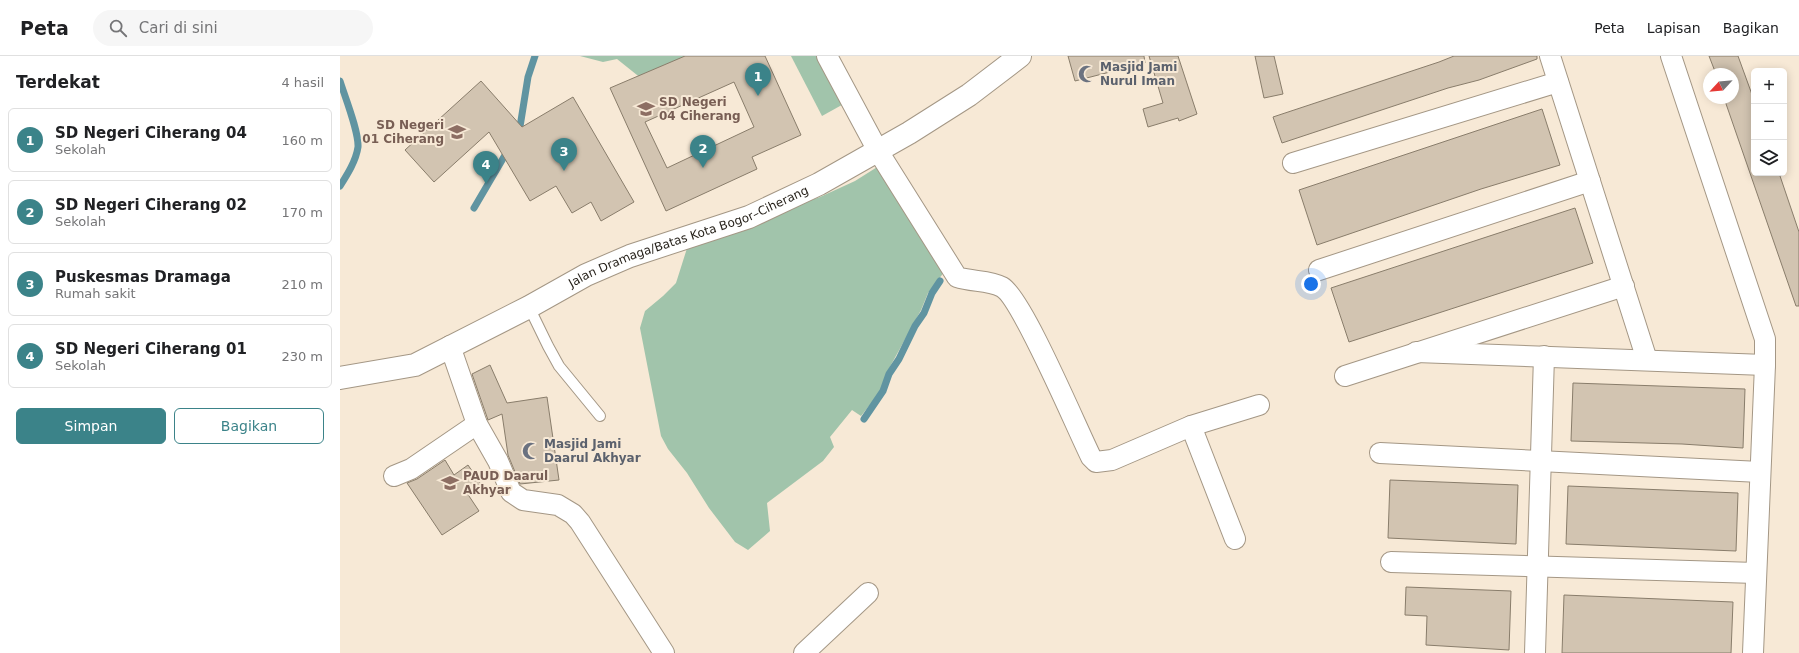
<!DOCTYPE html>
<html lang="id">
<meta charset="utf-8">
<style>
:root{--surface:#fff;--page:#f6f6f6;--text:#202124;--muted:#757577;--line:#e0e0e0;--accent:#3b8389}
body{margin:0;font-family:"DejaVu Sans",sans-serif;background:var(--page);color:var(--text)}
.controls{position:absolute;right:12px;top:12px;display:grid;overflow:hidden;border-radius:6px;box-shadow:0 2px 10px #0003}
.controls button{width:36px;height:36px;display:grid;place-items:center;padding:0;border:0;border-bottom:1px solid var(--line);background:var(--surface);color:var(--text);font:20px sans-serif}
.compass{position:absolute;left:1363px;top:12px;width:36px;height:36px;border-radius:50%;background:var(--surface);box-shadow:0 2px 10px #0003;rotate:244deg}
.you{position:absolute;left:971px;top:228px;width:14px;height:14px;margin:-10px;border:3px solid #fff;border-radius:50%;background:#1a73e8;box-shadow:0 0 0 6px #1a73e833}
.badge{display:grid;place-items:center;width:26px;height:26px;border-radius:50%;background:var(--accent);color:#fff;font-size:13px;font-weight:700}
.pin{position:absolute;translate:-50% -33px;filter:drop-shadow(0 1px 2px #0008)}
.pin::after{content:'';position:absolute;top:21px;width:14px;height:12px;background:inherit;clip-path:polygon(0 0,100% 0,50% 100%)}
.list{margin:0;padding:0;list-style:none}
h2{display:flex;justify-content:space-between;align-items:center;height:52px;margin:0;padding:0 16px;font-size:17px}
h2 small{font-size:13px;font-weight:400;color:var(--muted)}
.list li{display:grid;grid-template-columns:26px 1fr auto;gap:12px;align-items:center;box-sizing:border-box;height:64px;margin:0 8px 8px;padding:0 8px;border:1px solid var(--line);border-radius:6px}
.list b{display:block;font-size:15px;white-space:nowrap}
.list p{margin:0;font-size:13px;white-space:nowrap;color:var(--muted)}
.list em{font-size:13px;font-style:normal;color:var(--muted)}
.actions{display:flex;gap:8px;padding:12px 16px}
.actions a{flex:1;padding:9px 0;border:1px solid var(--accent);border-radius:6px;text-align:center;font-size:14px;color:var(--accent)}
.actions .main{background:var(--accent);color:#fff}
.icon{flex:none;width:22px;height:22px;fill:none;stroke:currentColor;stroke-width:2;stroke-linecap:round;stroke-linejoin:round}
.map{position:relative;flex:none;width:1459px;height:597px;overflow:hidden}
header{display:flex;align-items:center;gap:24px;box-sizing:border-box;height:56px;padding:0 20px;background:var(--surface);border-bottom:1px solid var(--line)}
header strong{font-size:19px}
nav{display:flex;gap:22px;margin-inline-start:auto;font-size:14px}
.search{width:280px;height:36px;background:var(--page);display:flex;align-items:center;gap:10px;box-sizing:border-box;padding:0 14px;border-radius:22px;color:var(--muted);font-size:15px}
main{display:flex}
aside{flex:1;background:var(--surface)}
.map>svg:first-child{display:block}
.green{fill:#a1c4ab}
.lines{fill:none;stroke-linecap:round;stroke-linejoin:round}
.stream{stroke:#6094a1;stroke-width:7}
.building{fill:#d2c4b1;stroke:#897d6b;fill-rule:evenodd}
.service-casing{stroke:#a49785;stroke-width:12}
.minor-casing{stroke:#a49785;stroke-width:22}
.tertiary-casing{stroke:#a49785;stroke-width:24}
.service{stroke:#fff;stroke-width:10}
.minor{stroke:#fff;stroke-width:20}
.tertiary{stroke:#fff;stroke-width:22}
.labels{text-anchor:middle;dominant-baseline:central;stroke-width:4;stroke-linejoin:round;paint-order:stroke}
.worship-label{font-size:12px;font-weight:bold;fill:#5b616d;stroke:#f7e9d6;text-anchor:start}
.education-label{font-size:12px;font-weight:bold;fill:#785e54;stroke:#f7e9d6;text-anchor:start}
.street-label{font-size:12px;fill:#221d16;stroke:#f7e9d6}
</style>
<header>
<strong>Peta</strong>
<div class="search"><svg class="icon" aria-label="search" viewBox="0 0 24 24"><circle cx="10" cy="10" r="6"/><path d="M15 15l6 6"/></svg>Cari di sini</div>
<nav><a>Peta</a><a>Lapisan</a><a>Bagikan</a></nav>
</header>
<main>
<aside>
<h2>Terdekat<small>4 hasil</small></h2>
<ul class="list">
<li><span class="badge">1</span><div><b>SD Negeri Ciherang 04</b><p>Sekolah</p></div><em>160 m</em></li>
<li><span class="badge">2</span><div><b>SD Negeri Ciherang 02</b><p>Sekolah</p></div><em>170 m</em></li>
<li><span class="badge">3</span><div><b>Puskesmas Dramaga</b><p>Rumah sakit</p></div><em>210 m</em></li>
<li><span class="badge">4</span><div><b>SD Negeri Ciherang 01</b><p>Sekolah</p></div><em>230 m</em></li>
</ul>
<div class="actions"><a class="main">Simpan</a><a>Bagikan</a></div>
</aside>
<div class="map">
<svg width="1459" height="597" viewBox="0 0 1459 597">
<rect width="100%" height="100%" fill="#f7e9d6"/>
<g class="green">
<path d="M 240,0 L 360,0 L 307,27 L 277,3 L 263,6 Z"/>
<path d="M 451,0 L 497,0 L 518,40 L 482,60 Z"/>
<path d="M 542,108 L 605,215 L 588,237 L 581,254 L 546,318 L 540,336 L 521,360 L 512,354 L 490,381 L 494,391 L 483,405 L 427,447 L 430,475 L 408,494 L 395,486 L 369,452 L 347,417 L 328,393 L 321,380 L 300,272 L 305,255 L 323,240 L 336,227 L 349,186 L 480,141 L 515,125 Z"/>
</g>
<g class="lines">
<g class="stream">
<path d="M 0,25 C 5,41 19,76 18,91 C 16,105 7,119 0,130"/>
<path d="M 179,77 L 188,21 L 195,0"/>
<path d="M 134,152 L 168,94"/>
<path d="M 524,363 L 543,335 L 549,318 L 559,303 L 575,270 L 584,257 L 592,237 L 600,225"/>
</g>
</g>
<g class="building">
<path d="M 345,0 L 425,0 L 461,79 L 412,101 L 417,113 L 326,155 L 270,32 ZM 394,26 L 414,71 L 327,112 L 305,66 Z"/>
<path d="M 728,0 L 804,0 L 805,7 L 735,25 Z"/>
<path d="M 809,0 L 838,0 L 857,58 L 839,65 L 838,62 L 808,71 L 803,53 L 823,47 Z"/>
<path d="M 915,0 L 934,0 L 943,38 L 924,42 Z"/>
<path d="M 1114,0 L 1197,0 L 1197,3 L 1139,24 L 1108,32 L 942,87 L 933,61 L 1099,6 Z"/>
<path d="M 1369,0 L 1398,0 L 1414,44 L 1414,117 L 1439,117 L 1459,176 L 1459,250 L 1456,250 L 1384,42 L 1393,42 L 1393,18 L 1376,18 Z"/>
<path d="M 141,25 L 182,71 L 233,41 L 294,146 L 261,165 L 251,146 L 232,157 L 216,130 L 190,145 L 149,76 L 94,126 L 65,94 Z"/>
<path d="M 1202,53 L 1220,109 L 1141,133 L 977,189 L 959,134 Z"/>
<path d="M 1235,152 L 1253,207 L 1009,286 L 991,232 Z"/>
<path d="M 150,309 L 167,347 L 207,341 L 219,424 L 180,428 L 168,399 L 162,358 L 148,364 L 132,318 Z"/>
<path d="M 1233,327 L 1405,333 L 1403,392 L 1342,388 L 1231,385 Z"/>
<path d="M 105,404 L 114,419 L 128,409 L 145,434 L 127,437 L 139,455 L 102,479 L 67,427 L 77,423 Z"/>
<path d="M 1050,424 L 1178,429 L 1176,488 L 1048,482 Z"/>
<path d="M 1228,430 L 1398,437 L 1396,495 L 1226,488 Z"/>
<path d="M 1066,531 L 1171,535 L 1169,594 L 1086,589 L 1087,560 L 1065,559 Z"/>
<path d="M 1224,539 L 1393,546 L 1391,597 L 1222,597 Z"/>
</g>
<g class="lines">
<g class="service-casing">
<path id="service" d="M 189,251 L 208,290 L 219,310 L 260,360"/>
</g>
<g class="minor-casing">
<g id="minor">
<path d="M 487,0 L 538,95 L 617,221 C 632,226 649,224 662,231 C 682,242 737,373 751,401 L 756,406 L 772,404 L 851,370 L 919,349"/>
<path d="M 1210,0 L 1307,304"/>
<path d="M 1331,0 L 1425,283 L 1425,309 L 1413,597"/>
<path d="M 953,107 L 1218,26"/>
<path d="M 979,214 L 1250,125"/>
<path d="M 110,290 L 137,368 L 158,405 L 171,436 L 183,444 L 218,449 L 233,458 L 240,466 L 324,597"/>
<path d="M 1076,296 L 1425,309"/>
<path d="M 1005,320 L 1284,230"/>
<path d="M 851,370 L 895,483"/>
<path d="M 1040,397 L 1420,416"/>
<path d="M 54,420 L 71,413 L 137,368"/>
<path d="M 1051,506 L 1416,517"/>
<path d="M 464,597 L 528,537"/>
<path d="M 1195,597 L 1204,300"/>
</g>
</g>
<g class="tertiary-casing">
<g id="tertiary">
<path id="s1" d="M 0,322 L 75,309 L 189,251 L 246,219 L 290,200 L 409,161 L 479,128 L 569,77 L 629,39 L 680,0"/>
</g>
</g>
<use href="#service" class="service"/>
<use href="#minor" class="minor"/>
<use href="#tertiary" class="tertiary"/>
</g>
<defs>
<g id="mosque-bare" transform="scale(1.38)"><path d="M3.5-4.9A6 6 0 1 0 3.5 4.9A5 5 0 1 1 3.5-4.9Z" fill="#6b7280" stroke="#f7e9d6" stroke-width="2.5" paint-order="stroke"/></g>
<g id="school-bare" transform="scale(1.38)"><path d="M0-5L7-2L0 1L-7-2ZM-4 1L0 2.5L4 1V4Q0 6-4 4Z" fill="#8d6e63" stroke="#f7e9d6" stroke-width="2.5" paint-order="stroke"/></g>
</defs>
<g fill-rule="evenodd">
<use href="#mosque-bare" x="747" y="18"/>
<use href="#school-bare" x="306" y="53"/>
<use href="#school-bare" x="117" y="76"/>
<use href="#mosque-bare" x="191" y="395"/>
<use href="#school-bare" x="110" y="427"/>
</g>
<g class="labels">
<g class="worship-label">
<text x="760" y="11">Masjid Jami<tspan x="760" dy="14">Nurul Iman</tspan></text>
<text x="204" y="388">Masjid Jami<tspan x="204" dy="14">Daarul Akhyar</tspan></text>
</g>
<g class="education-label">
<text x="319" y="46">SD Negeri<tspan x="319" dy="14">04 Ciherang</tspan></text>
<text x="104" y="69" text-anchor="end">SD Negeri<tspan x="104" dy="14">01 Ciherang</tspan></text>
<text x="123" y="420">PAUD Daarul<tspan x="123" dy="14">Akhyar</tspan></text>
</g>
<g class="street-label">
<text stroke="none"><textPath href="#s1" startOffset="379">Jalan Dramaga/Batas Kota Bogor–Ciherang</textPath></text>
</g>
</g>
</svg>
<div class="controls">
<button>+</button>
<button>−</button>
<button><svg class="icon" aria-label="layers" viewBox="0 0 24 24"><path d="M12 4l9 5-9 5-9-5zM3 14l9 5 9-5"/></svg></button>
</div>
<svg class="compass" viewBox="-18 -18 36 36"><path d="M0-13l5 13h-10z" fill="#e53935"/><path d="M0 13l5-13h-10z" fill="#757577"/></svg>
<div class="you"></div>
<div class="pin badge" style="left:418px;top:40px">1</div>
<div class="pin badge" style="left:363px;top:112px">2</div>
<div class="pin badge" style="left:224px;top:115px">3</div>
<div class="pin badge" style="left:146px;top:128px">4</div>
</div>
</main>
